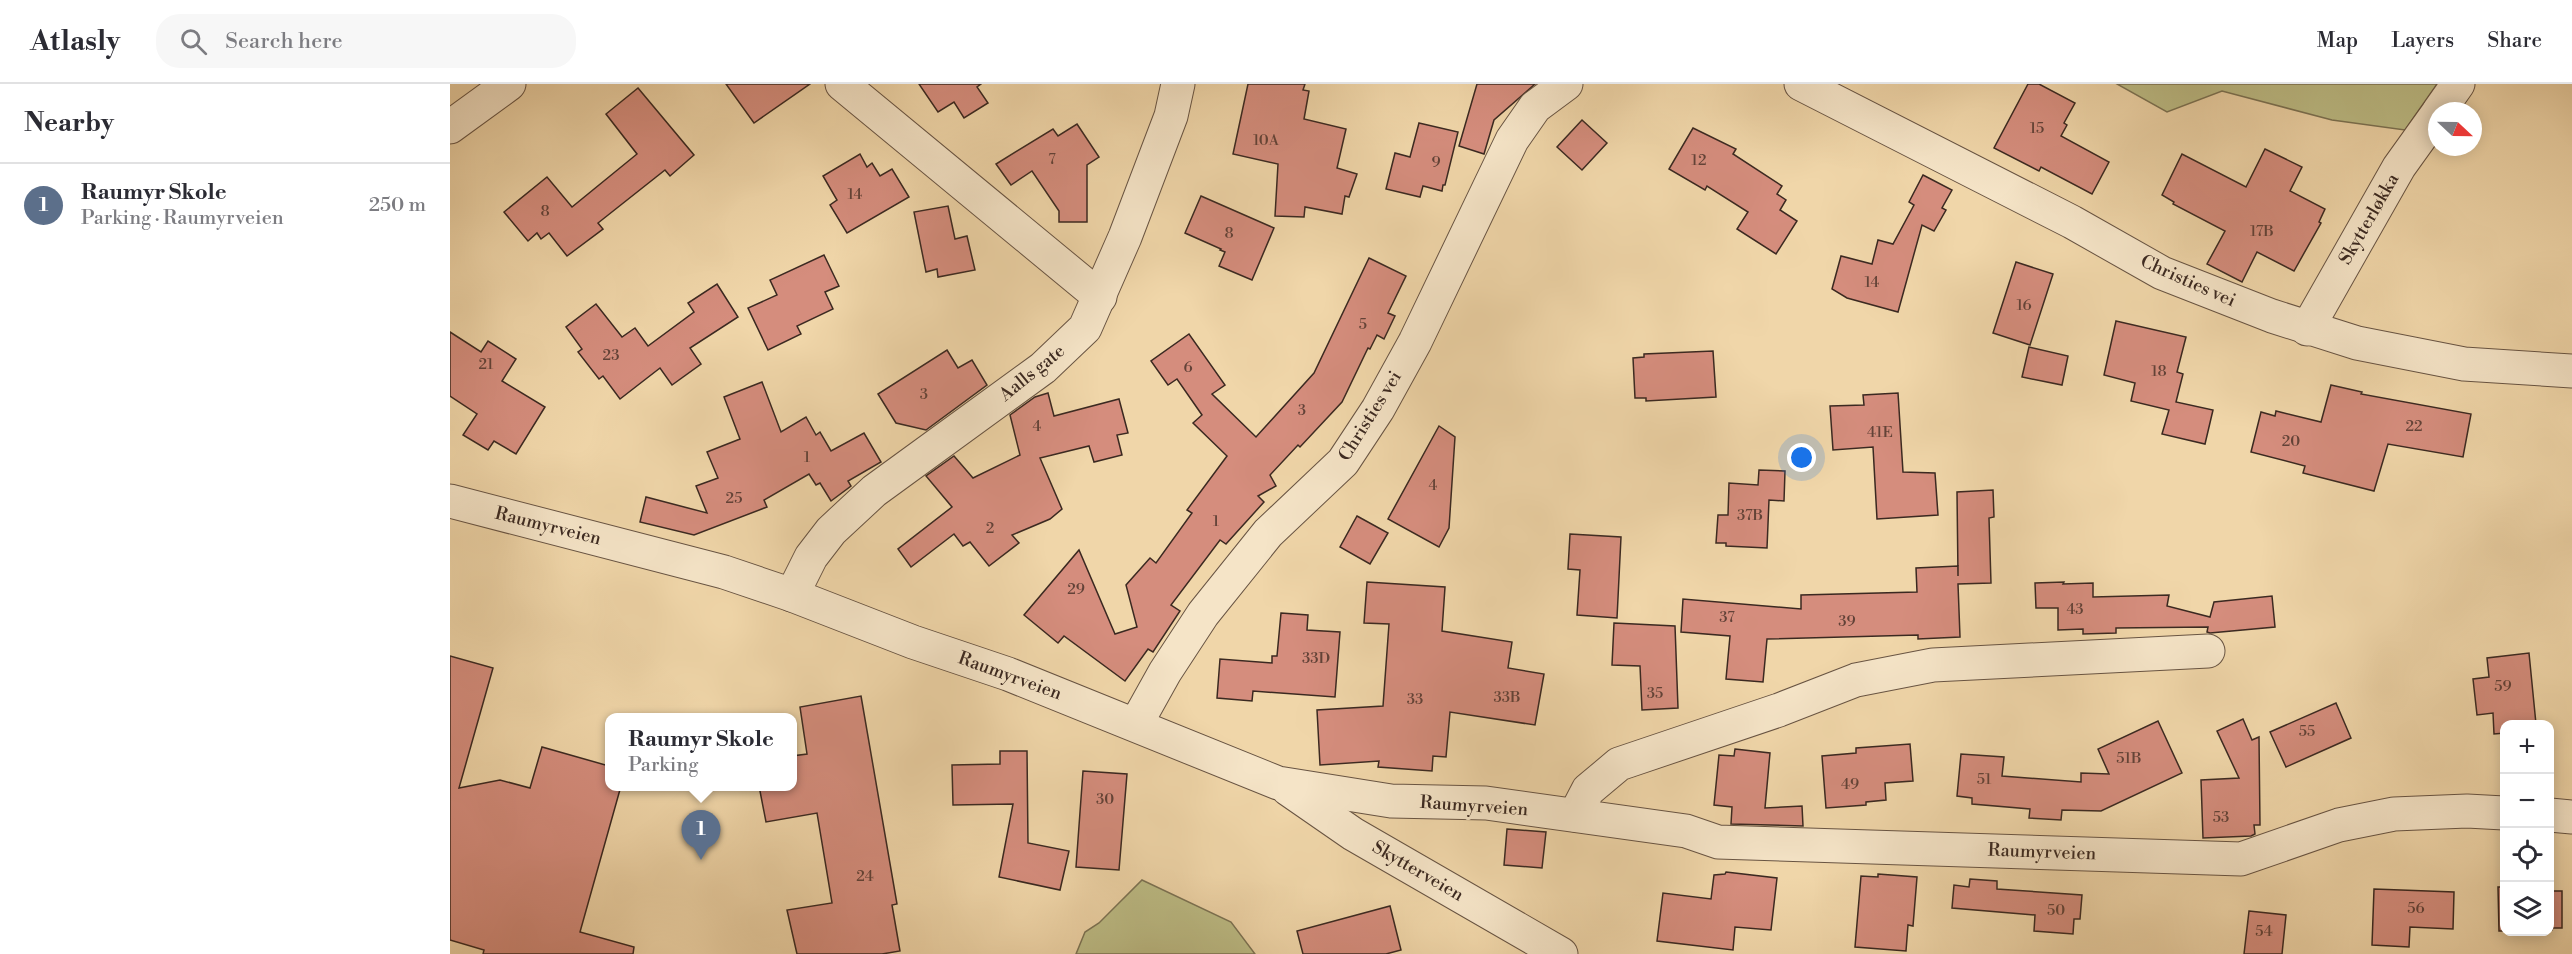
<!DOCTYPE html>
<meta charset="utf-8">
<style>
:root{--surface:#fff;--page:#f7f7f7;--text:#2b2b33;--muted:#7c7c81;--line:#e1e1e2;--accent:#8f2418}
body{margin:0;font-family:"Libre Bodoni",serif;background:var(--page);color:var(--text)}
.controls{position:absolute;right:18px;bottom:18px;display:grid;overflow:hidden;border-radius:12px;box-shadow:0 3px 15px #0003}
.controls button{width:54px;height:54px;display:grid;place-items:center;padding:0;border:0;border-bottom:2px solid var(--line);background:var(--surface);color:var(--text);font:30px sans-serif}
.compass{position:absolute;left:1978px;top:18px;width:54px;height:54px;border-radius:50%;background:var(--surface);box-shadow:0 3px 15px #0003;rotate:112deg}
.you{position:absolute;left:1352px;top:374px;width:21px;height:21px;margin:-15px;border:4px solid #fff;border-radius:50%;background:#1a73e8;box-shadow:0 0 0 9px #1a73e833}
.badge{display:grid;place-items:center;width:39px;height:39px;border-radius:50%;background:var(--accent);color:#fff;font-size:20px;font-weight:700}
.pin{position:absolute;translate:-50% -50px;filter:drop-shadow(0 2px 3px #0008)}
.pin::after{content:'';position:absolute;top:32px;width:21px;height:18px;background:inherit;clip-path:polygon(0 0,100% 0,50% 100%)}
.popup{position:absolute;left:155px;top:629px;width:192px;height:78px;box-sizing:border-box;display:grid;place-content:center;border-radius:12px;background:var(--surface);filter:drop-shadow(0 2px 4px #0005);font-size:20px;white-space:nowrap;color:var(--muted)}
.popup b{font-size:22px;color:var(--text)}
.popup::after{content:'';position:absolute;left:50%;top:100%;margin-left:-12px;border:12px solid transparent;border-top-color:var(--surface)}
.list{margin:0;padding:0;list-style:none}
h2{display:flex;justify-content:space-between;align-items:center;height:78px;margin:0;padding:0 24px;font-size:26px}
h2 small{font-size:20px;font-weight:400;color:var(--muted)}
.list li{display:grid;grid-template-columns:39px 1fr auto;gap:18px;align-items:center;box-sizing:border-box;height:84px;padding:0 24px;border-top:2px solid var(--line)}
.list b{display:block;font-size:22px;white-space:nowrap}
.list p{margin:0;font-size:20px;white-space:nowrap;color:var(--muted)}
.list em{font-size:20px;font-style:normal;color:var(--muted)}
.icon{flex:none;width:33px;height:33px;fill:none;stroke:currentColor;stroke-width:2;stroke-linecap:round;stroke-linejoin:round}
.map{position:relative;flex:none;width:2122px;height:870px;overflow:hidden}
header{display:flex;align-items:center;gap:36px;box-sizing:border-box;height:84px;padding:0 30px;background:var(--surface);border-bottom:2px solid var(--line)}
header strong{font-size:28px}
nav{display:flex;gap:33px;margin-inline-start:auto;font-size:21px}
.search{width:420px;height:54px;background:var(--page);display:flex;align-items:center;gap:15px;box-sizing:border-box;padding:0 21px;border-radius:24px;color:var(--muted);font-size:22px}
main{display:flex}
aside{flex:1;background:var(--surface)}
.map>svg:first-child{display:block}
.green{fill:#bdbd86;stroke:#7c7354;stroke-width:1.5}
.building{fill:#d58d7d;stroke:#3b2921;stroke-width:1.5}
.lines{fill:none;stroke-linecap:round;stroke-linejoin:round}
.street-casing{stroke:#685443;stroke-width:35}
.street{stroke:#f5e4c7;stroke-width:33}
.labels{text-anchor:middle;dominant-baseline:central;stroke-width:6;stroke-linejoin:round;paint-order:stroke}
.number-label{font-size:15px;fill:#624238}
.street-label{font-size:18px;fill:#3b2921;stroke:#f5e4c7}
</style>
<header>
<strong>Atlasly</strong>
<div class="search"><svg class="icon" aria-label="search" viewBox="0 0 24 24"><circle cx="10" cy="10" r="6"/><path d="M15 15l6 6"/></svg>Search here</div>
<nav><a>Map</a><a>Layers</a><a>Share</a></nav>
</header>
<main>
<aside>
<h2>Nearby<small></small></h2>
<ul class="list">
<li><span class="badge" style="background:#5c6f8a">1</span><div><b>Raumyr Skole</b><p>Parking · Raumyrveien</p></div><em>250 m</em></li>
</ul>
</aside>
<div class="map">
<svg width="2122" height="870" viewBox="0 0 2122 870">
<rect width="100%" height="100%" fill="#f0d6a9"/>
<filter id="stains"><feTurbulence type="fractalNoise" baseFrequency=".00333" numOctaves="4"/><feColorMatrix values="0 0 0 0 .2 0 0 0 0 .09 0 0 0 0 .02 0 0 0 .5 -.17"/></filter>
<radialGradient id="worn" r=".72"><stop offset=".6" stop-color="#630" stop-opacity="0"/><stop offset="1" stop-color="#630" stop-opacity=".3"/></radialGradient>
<g class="green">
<path d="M 1667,0 L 1987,0 L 1955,46 L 1882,36 L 1772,7 L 1717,28 Z"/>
<path d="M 692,796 L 781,838 L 805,870 L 626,870 L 635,848 L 649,839 Z"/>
</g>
<g class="building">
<path d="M 276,0 L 360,0 L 304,39 Z"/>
<path d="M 469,0 L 531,0 L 527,3 L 538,19 L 514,34 L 504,18 L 488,28 Z"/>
<path d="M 798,0 L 855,0 L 853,6 L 859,7 L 854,35 L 896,45 L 887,84 L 907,90 L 899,113 L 895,112 L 892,130 L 855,123 L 854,133 L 825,132 L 828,80 L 783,70 Z"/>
<path d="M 1027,0 L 1085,0 L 1044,36 L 1034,70 L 1009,62 Z"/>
<path d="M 1578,0 L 1589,0 L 1625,19 L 1614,39 L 1617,41 L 1611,52 L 1659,78 L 1642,110 L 1591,83 L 1589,87 L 1544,64 Z"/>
<path d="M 188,4 L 244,71 L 220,92 L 215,86 L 148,139 L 153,145 L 117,172 L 99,149 L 91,155 L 87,149 L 78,157 L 54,128 L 97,93 L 122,123 L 187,70 L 156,30 Z"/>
<path d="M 1132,36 L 1157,59 L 1132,86 L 1107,63 Z"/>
<path d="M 969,39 L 1008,48 L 995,101 L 993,101 L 992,107 L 973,102 L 970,113 L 936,105 L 945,69 L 960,73 Z"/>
<path d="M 627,40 L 649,73 L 637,81 L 637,138 L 609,138 L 609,127 L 582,87 L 561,101 L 546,80 L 603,45 L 608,52 Z"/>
<path d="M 1243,44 L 1286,65 L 1283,70 L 1332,102 L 1327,110 L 1336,116 L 1330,126 L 1347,137 L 1326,170 L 1287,145 L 1298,128 L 1257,102 L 1255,106 L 1219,85 Z"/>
<path d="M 1815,65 L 1852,83 L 1840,107 L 1875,125 L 1869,138 L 1871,139 L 1844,187 L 1807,168 L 1792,198 L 1757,180 L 1775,147 L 1723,120 L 1724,118 L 1712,111 L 1732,70 L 1796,103 Z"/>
<path d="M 410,70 L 417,83 L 422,79 L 430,92 L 442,85 L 459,113 L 397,149 L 380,121 L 387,116 L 373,92 Z"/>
<path d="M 1473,91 L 1502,106 L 1492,124 L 1496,126 L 1484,147 L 1472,141 L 1448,228 L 1397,214 L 1382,205 L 1391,172 L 1422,180 L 1428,156 L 1443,160 L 1464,121 L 1459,118 Z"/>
<path d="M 751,112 L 824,144 L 802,196 L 769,182 L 775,168 L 770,166 L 771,165 L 735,149 Z"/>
<path d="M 498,122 L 505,155 L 517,152 L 525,186 L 488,193 L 487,185 L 476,188 L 464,128 Z"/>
<path d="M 374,171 L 389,202 L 375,208 L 383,225 L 347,242 L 351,250 L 318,266 L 298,224 L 327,211 L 320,196 Z"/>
<path d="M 919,174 L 956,192 L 938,229 L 945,232 L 934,255 L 927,251 L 920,265 L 918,264 L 892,318 L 850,363 L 848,361 L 820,391 L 826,402 L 808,412 L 814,418 L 776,460 L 770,456 L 721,521 L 730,527 L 703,568 L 698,565 L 675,597 L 614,552 L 608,559 L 574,531 L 629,466 L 665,550 L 687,543 L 676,501 L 700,474 L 706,479 L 742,429 L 737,426 L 777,372 L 743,339 L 752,331 L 727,295 L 718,301 L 701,277 L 739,250 L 775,301 L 762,310 L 806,353 L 864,289 Z"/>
<path d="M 1566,178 L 1603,190 L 1580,261 L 1543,249 Z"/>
<path d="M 267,200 L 288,233 L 240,264 L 251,280 L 222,301 L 210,284 L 170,315 L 153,292 L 149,295 L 128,268 L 132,265 L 116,243 L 146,220 L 172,253 L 185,244 L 198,262 L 244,228 L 238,219 Z"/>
<path d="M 1666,237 L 1736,253 L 1727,288 L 1733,290 L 1726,318 L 1763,326 L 1755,360 L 1712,350 L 1719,326 L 1681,317 L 1685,299 L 1654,291 Z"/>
<path d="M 0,248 L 31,268 L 38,257 L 66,275 L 52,297 L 95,323 L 66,370 L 44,357 L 38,366 L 13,351 L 27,330 L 0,312 Z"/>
<path d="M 1579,263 L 1618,272 L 1612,301 L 1572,293 Z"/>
<path d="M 497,266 L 508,284 L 522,276 L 537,301 L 476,346 L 446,339 L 428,310 Z"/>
<path d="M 1263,267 L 1266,313 L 1196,317 L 1196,314 L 1185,314 L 1183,274 L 1194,273 L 1194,270 Z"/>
<path d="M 312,298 L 331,348 L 356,333 L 366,351 L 370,348 L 381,367 L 414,349 L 431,378 L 398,397 L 401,402 L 381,417 L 370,399 L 366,401 L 359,390 L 314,416 L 317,423 L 244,451 L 190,438 L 196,413 L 257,429 L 246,402 L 268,394 L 257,368 L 290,355 L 274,313 Z"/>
<path d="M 1881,301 L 1912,308 L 1911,310 L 2021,330 L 2013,373 L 1938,360 L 1924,407 L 1853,389 L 1855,382 L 1801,368 L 1811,328 L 1825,332 L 1826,327 L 1871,338 Z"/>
<path d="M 598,309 L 604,332 L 669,315 L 678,349 L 667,351 L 672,371 L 644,378 L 639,362 L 590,374 L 612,425 L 600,435 L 562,451 L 569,459 L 539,482 L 520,458 L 513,462 L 504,450 L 461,483 L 448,465 L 502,423 L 476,392 L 504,372 L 523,394 L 570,371 L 560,331 L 585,313 Z"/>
<path d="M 1448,309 L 1453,388 L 1485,389 L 1488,431 L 1427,435 L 1423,363 L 1383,366 L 1380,322 L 1414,321 L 1413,311 Z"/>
<path d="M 989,342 L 1005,353 L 999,444 L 989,463 L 938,435 Z"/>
<path d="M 1309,386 L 1335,387 L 1334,417 L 1319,416 L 1317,464 L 1276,462 L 1276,459 L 1266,459 L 1268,431 L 1278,431 L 1279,399 L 1308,401 Z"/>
<path d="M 1543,406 L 1544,433 L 1539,434 L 1541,499 L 1508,500 L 1510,553 L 1468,555 L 1468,551 L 1317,555 L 1313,598 L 1276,595 L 1280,552 L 1231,548 L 1233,515 L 1351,525 L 1351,511 L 1467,508 L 1466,484 L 1508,482 L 1508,492 L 1507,408 Z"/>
<path d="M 907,432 L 938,449 L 920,480 L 890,463 Z"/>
<path d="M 1120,450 L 1171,453 L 1167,534 L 1127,531 L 1130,486 L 1118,485 Z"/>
<path d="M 917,498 L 995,503 L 992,547 L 1062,558 L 1058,584 L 1094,590 L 1085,641 L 1000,628 L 996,673 L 983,672 L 982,687 L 928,683 L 929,677 L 870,681 L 867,626 L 933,622 L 939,540 L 914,539 Z"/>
<path d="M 1614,498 L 1613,500 L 1643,499 L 1643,513 L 1719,511 L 1717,522 L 1760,533 L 1764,518 L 1822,512 L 1825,543 L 1760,549 L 1757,548 L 1758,543 L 1666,544 L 1666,549 L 1633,550 L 1633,545 L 1608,546 L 1608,524 L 1586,524 L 1585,499 Z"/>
<path d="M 831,529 L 858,531 L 857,546 L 890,548 L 885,613 L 803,607 L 802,617 L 767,614 L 770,575 L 822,579 L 822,572 L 827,572 Z"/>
<path d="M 1164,539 L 1225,542 L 1228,624 L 1192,626 L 1190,582 L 1162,581 Z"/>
<path d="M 2079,569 L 2086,640 L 2055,640 L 2055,649 L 2044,650 L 2043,629 L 2027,631 L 2023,595 L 2039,593 L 2037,574 Z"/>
<path d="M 0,572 L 43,584 L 9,704 L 50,696 L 80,704 L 92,663 L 159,682 L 159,702 L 171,702 L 130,848 L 184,863 L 183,870 L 33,870 L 34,866 L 0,856 Z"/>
<path d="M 411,612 L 447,820 L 442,821 L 450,867 L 432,870 L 347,870 L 337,826 L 382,819 L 367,729 L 316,738 L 309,702 L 342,702 L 342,672 L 357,670 L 350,623 Z"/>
<path d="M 1886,619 L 1901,654 L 1836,683 L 1820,648 Z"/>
<path d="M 1793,635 L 1802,656 L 1809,653 L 1810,741 L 1804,741 L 1805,750 L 1801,752 L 1753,754 L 1751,696 L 1789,694 L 1767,647 Z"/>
<path d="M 1708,637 L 1732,689 L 1651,727 L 1612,726 L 1611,736 L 1579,734 L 1580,725 L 1522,720 L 1522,714 L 1507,712 L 1511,670 L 1554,673 L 1552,692 L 1631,698 L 1631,689 L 1659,690 L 1648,665 Z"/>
<path d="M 1460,660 L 1463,697 L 1435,699 L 1436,716 L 1416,718 L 1416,721 L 1376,724 L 1372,672 L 1406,669 L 1406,664 Z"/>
<path d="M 1285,665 L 1320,669 L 1315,724 L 1352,722 L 1353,742 L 1281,740 L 1282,723 L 1264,721 L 1269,671 L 1284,672 Z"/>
<path d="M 550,667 L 577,667 L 578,759 L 619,767 L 610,806 L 549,793 L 563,720 L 503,721 L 502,681 L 550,680 Z"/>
<path d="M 633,687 L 677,690 L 669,786 L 626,783 Z"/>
<path d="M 1057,745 L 1096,748 L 1092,784 L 1054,781 Z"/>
<path d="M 1276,788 L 1327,794 L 1321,846 L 1285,843 L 1283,866 L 1207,857 L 1213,809 L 1261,815 L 1264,791 L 1275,790 Z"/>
<path d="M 1428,790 L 1467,793 L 1463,842 L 1458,841 L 1456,867 L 1405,863 L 1411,792 L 1428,793 Z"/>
<path d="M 1520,795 L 1547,797 L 1547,805 L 1632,811 L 1630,835 L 1624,835 L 1623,850 L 1584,847 L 1585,831 L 1502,824 L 1504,801 L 1519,803 Z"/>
<path d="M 2100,802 L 2102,802 L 2102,807 L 2112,807 L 2112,844 L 2103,844 L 2102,846 L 2100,846 Z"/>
<path d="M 2048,803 L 2055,803 L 2055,847 L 2049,847 Z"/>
<path d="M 1924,805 L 2004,808 L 2003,845 L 1960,843 L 1959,863 L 1922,861 Z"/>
<path d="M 940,822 L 951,866 L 936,870 L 853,870 L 847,847 Z"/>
<path d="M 1799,827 L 1836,831 L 1832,870 L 1794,870 Z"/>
</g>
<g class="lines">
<g class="street-casing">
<g id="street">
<path d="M 392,0 L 650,213"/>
<path d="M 1351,0 L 1622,138 L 1712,189 L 1822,232 L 1907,259 L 2014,280 L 2122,287"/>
<path d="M 1989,27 L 2008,0"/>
<path d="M 0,43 L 59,0"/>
<path d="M 1857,245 L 1949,83 L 1987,30"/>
<path d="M 0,417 L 274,488 L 342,511 L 463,558 L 558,590 L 828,699 L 941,717 L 1036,719 L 1236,747 L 1268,758 L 1791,775 L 1889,741 L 1944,730 L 2017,727 L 2054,729"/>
<path d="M 342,511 L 361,473 L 381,447 L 424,407 L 593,284 L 635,244 L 675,153 L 721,32 L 728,0"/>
<path d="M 686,640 L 715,588 L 753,530 L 818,449 L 893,378 L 928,325 L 965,258 L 1062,56 L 1085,23 L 1116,0"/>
<path d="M 838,705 L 903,750 L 1111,870"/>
<path d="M 1125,731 L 1138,706 L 1169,680 L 1329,626 L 1406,596 L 1483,581 L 1758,567"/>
<path d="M 2100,731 L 2122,733"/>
</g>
</g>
<use href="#street" class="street"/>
</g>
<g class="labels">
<g class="number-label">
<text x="1587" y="44">15</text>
<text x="816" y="56">10A</text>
<text x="602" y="75">7</text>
<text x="1249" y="76">12</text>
<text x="986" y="78">9</text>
<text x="405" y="110">14</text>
<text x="95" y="127">8</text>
<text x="1812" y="147">17B</text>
<text x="779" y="149">8</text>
<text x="1422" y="198">14</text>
<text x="1574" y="221">16</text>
<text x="913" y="240">5</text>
<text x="161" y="271">23</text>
<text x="36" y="280">21</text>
<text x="738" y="283">6</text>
<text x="1709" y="287">18</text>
<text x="474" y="310">3</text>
<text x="852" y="326">3</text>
<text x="587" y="342">4</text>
<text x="1964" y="342">22</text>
<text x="1430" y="348">41E</text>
<text x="1841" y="357">20</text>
<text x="357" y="373">1</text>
<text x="983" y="401">4</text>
<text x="284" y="414">25</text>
<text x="1300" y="431">37B</text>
<text x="766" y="437">1</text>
<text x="540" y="444">2</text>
<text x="626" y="505">29</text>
<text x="1625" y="525">43</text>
<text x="1277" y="533">37</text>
<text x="1397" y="537">39</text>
<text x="866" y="574">33D</text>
<text x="2053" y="602">59</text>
<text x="1205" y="609">35</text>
<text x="1057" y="613">33B</text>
<text x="965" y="615">33</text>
<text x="1857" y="647">55</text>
<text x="1679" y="674">51B</text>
<text x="1534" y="695">51</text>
<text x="1400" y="700">49</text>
<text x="655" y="715">30</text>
<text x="1771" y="733">53</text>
<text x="415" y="792">24</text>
<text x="1966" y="824">56</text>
<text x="1606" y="826">50</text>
<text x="1814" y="847">54</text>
</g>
<g class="street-label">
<text transform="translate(1919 135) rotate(-60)">Skytterløkka</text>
<text transform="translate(1738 197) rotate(24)">Christies vei</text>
<text transform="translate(582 289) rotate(-39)">Aalls gate</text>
<text transform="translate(920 332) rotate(-58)">Christies vei</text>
<text transform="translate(98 442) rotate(14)">Raumyrveien</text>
<text transform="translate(560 592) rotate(20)">Raumyrveien</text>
<text transform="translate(1024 722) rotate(4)">Raumyrveien</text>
<text transform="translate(1592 768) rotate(2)">Raumyrveien</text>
<text transform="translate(968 787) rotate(30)">Skytterveien</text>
</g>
</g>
<rect width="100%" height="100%" filter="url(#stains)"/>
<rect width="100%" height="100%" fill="url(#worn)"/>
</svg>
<div class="controls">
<button>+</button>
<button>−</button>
<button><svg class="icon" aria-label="locate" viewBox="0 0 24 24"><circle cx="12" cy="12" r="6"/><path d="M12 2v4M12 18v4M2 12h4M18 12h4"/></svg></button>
<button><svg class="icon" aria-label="layers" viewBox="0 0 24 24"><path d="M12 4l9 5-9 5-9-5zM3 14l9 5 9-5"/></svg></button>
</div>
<svg class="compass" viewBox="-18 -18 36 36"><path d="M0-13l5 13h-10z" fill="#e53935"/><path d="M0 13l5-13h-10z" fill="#7c7c81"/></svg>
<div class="you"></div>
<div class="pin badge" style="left:251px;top:776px;background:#5c6f8a">1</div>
<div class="popup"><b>Raumyr Skole</b>Parking</div>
</div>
</main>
